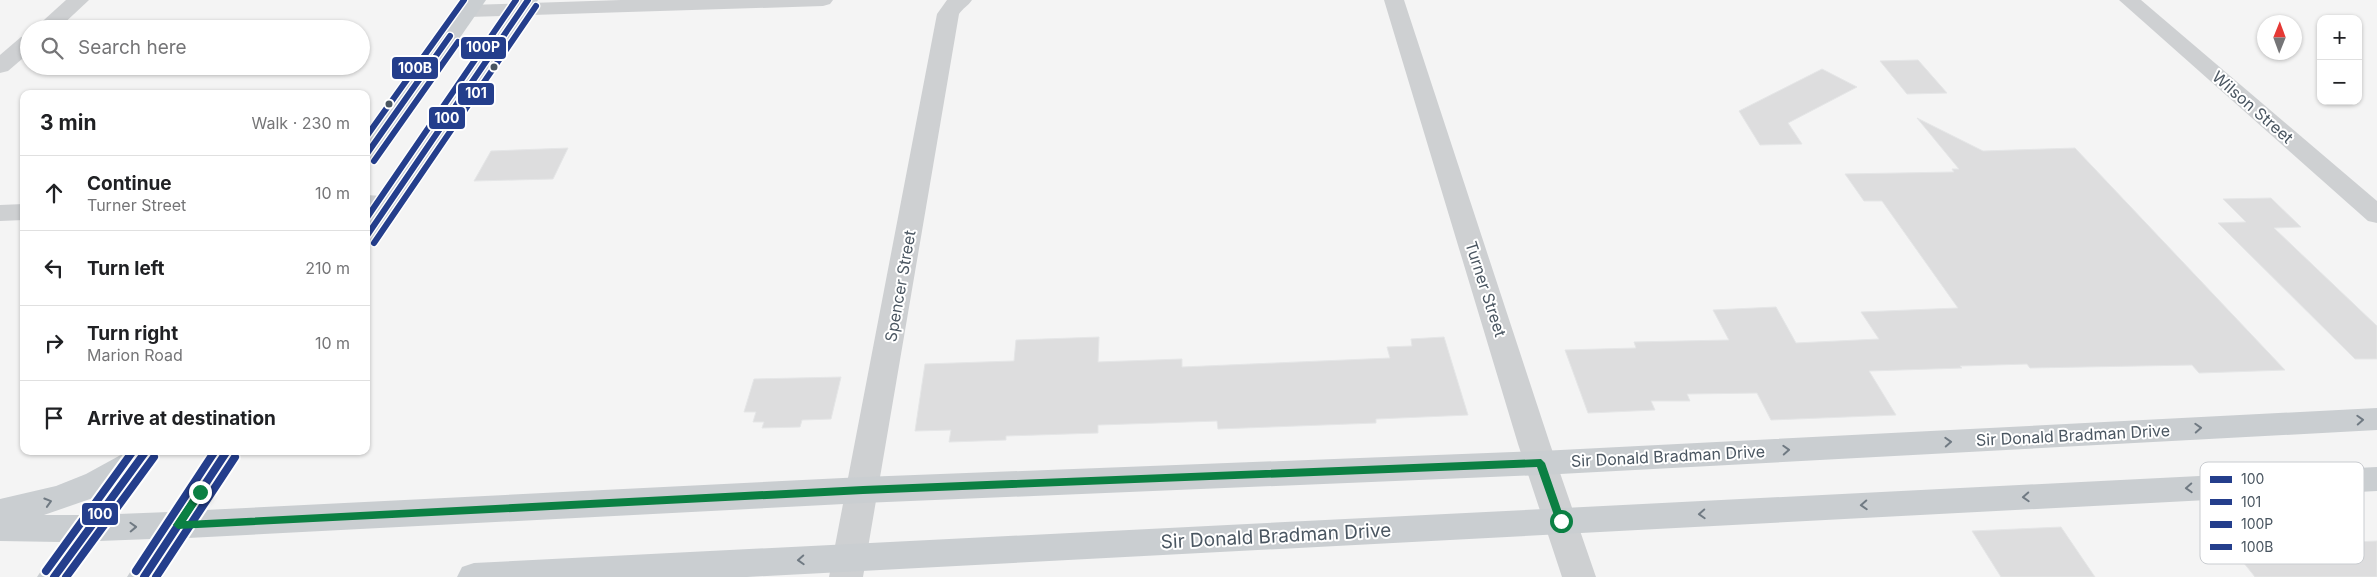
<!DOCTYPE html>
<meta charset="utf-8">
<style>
:root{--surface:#fff;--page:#f6f6f6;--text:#202124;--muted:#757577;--line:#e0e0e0}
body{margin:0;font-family:Inter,sans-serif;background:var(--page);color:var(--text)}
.controls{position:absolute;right:15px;top:15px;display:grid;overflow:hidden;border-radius:10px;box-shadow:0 1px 4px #0004}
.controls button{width:45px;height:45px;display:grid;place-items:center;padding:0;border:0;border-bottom:1px solid var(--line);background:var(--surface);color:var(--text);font:25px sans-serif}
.compass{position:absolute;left:2257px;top:15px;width:45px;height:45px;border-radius:50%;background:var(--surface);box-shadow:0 1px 4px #0004;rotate:1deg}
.stop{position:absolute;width:15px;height:15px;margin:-11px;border:4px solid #0b8043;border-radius:50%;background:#fff}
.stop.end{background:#0b8043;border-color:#fff;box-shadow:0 1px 5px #0008}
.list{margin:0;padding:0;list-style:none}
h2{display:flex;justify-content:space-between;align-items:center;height:65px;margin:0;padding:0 20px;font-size:21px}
h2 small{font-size:16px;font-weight:400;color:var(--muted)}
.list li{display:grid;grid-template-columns:32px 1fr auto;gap:15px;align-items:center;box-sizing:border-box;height:75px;padding:0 20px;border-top:1px solid var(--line)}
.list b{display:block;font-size:19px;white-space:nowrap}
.list p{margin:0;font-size:16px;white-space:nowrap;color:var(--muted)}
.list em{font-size:16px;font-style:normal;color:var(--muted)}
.icon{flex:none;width:28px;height:28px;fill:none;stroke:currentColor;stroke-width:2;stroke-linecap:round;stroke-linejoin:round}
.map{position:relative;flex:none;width:2377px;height:577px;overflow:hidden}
.search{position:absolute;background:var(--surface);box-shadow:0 1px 4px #0004;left:20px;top:20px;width:350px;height:55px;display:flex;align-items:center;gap:12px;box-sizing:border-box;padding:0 18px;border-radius:28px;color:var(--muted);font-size:19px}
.panel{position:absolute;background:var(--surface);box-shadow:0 1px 4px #0004;left:20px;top:90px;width:350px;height:365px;border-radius:10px}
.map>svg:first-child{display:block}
.building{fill:#ddddde;stroke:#e5e6e7}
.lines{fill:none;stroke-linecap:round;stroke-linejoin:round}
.street{fill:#ced0d2;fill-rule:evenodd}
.primary{fill:#caced1;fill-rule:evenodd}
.bus-1-far1-casing{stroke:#fff;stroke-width:9}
.bus-1-casing{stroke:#fff;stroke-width:12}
.bus-2-far1-casing{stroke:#fff;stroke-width:9}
.bus-2-casing{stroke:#fff;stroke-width:12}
.bus-3-far1-casing{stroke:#fff;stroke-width:9}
.bus-3-casing{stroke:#fff;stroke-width:12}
.bus-4-far1-casing{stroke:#fff;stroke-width:9}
.bus-4-casing{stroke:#fff;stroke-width:12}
.bus-1-far1{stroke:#243e8c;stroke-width:6}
.bus-1{stroke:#243e8c;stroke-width:8}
.bus-2-far1{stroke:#243e8c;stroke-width:6}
.bus-2{stroke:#243e8c;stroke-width:8}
.bus-3-far1{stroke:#243e8c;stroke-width:6}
.bus-3{stroke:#243e8c;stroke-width:8}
.bus-4-far1{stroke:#243e8c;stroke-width:6}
.bus-4{stroke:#243e8c;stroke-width:8}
.oneway{stroke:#707a83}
.route{fill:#0b8043}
.bus-dot{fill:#4a5661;stroke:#fff;stroke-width:2}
.labels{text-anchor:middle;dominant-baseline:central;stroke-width:4;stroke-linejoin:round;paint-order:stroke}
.street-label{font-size:16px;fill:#4a5661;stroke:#fff}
.near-street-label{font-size:19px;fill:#4a5661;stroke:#fff}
.key{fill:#fff;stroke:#c9ccd0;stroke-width:1}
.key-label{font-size:14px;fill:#4a5661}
.line-badge{stroke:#fff;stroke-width:2}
.badge-label{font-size:14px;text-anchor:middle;font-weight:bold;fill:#fff}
</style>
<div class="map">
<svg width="2377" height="577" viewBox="0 0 2377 577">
<rect width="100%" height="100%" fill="#f4f4f4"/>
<g class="building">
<path d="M 1918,60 L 1947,93 L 1907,94 L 1880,61 Z"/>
<path d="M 1822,69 L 1857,87 L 1788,123 L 1802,144 L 1760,145 L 1739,111 Z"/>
<path d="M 1917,118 L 1983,151 L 2075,148 L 2285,370 L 2199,373 L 2192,365 L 2030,368 L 2027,364 L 1960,366 L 1962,368 L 1869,371 L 1896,415 L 1771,420 L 1757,393 L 1687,394 L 1690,401 L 1651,401 L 1655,410 L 1588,413 L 1565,350 L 1636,348 L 1634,342 L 1729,340 L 1713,310 L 1776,307 L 1796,343 L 1879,339 L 1861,312 L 1958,308 L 1882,201 L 1864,201 L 1845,174 L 1954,172 L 1952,169 L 1959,169 Z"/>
<path d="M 568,148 L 553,179 L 474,181 L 491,151 Z"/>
<path d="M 2271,198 L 2301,227 L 2274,228 L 2377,326 L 2377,359 L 2355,359 L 2218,223 L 2246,222 L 2223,199 Z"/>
<path d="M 1099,337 L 1098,362 L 1182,359 L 1182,367 L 1390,358 L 1387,347 L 1412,346 L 1411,339 L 1444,337 L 1468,415 L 1376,419 L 1376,423 L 1218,429 L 1217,421 L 1098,425 L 1098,433 L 1006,436 L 1006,440 L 949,442 L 951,430 L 915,431 L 925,364 L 1014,361 L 1016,340 Z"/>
<path d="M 841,377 L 831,419 L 802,420 L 800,427 L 762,428 L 764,422 L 753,422 L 756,412 L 744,412 L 754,379 Z"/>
<path d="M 2061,527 L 2095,577 L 2001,577 L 1972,531 Z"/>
<path d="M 2377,541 L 2377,577 L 2255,577 L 2231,547 Z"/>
</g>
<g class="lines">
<g class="street">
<path d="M 66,0 L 89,0 L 58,29 L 34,29 Z"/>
<path d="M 621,0 L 833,0 L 830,4 L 823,6 L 468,17 L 461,15 L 458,11 L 461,7 L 468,5 Z"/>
<path d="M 947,0 L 972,0 C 968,6 963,8 959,14 L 863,577 L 829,577 L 937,14 Z"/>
<path d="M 1384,0 L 1404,0 L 1550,444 L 1596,577 L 1562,577 L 1518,444 Z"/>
<path d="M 2119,0 L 2141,0 L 2377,201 L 2377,223 L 2368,221 Z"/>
<path d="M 29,36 L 29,53 L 8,71 L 0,73 L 0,55 L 21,37 Z"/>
<path d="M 366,195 L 398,197 L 402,203 L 398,209 L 366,211 Z"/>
<path d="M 24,204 L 24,220 L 0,221 L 0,205 Z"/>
</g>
<g class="primary">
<path d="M 466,0 L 486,0 L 375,160 L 366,162 L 366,138 Z"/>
<path d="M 518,0 L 538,0 L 375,243 L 366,245 L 366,217 Z"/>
<path d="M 2377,408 L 2377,430 L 1541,475 L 863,503 L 188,538 L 163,577 L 127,577 L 151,539 L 99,541 L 73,577 L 37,577 L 60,542 L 0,541 L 0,499 L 56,486 L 86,474 L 128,451 L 162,451 L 118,514 L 169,512 L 210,451 L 243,451 L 205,510 L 863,477 L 1541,451 ZM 93,498 L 81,515 L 44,515 Z"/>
<path d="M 2377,467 L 2377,491 L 747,577 L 457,577 L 462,567 L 474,563 Z"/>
</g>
<g class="bus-1-far1-casing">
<g id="bus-1-far1">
<path d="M 366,155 L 450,36"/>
<path d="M 366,237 L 528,0"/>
</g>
</g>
<g class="bus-1-casing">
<g id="bus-1">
<path d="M 54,577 L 146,451"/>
<path d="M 144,577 L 227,451"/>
</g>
</g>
<g class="bus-2-far1-casing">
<g id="bus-2-far1">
<path d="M 374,161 L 458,42"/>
<path d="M 374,243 L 536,6"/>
</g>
</g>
<g class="bus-2-casing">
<g id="bus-2">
<path d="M 66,577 L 154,457"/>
<path d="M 156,577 L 235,457"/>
</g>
</g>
<g class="bus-3-far1-casing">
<path id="bus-3-far1" d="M 366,219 L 516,0"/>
</g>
<g class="bus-3-casing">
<path id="bus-3" d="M 136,571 L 215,451"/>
</g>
<g class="bus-4-far1-casing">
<path id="bus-4-far1" d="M 366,137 L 464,0"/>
</g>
<g class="bus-4-casing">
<path id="bus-4" d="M 46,571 L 133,451"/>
</g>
<use href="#bus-1-far1" class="bus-1-far1"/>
<use href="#bus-1" class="bus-1"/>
<use href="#bus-2-far1" class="bus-2-far1"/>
<use href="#bus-2" class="bus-2"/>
<use href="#bus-3-far1" class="bus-3-far1"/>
<use href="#bus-3" class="bus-3"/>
<use href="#bus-4-far1" class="bus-4-far1"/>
<use href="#bus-4" class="bus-4"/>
</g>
<defs><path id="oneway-chevron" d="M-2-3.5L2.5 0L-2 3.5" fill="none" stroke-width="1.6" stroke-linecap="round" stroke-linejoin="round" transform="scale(1.25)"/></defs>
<g class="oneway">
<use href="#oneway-chevron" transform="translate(2360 420) rotate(-3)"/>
<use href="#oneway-chevron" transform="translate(2198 428) rotate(-3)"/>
<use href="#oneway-chevron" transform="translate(1948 442) rotate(-3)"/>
<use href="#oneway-chevron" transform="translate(1786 450) rotate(-3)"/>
<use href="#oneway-chevron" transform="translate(2189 488) rotate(177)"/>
<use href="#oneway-chevron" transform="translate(2026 497) rotate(177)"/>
<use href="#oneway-chevron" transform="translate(48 502) rotate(-17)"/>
<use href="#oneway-chevron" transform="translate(1864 505) rotate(177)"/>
<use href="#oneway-chevron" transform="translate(1702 514) rotate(177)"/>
<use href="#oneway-chevron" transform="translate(133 527) rotate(-2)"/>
<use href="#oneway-chevron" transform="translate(801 560) rotate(177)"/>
</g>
<path class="route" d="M 1541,459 L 1545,463 L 1565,521 L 1561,525 L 1556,521 L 1537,467 L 863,494 L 178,529 L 173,525 L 197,489 L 200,488 L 205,492 L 186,521 L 863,486 Z"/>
<g class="bus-dot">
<circle cx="494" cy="67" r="4.5"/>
<circle cx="389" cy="104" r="4.5"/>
</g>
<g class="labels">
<g class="street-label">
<text transform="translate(2253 107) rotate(41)">Wilson Street</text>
<text transform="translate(900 286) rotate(-80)">Spencer Street</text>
<text transform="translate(1486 289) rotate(72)">Turner Street</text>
<text transform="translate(2073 435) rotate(-3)">Sir Donald Bradman Drive</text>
<text transform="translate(1668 456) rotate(-3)">Sir Donald Bradman Drive</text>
</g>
<g class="near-street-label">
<text transform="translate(1276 536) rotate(-3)">Sir Donald Bradman Drive</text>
</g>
</g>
<rect x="2200" y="462" width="164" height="102" rx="8" class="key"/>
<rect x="2210" y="476" width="22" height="7" fill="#243e8c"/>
<rect x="2210" y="499" width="22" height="6" fill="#243e8c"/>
<rect x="2210" y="521" width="22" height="7" fill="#243e8c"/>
<rect x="2210" y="544" width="22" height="6" fill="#243e8c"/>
<g class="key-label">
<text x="2241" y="484">100</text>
<text x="2241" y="507">101</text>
<text x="2241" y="529">100P</text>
<text x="2241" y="552">100B</text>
</g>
<g class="line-badge">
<rect x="460" y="36" width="47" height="24" rx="5" fill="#243e8c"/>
<rect x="391" y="56" width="48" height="24" rx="5" fill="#243e8c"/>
<rect x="457" y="82" width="38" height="24" rx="5" fill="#243e8c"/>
<rect x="428" y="106" width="38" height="24" rx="5" fill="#243e8c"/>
<rect x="81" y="502" width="38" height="24" rx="5" fill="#243e8c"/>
</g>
<g class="badge-label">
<text x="483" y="52">100P</text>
<text x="415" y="73">100B</text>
<text x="476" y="98">101</text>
<text x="447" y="123">100</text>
<text x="100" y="519">100</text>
</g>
</svg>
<div class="controls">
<button>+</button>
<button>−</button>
</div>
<svg class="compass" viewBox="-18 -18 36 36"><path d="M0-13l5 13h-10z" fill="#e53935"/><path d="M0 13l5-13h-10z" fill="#757577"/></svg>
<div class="stop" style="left:1561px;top:521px"></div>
<div class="stop end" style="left:200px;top:492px"></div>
<div class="search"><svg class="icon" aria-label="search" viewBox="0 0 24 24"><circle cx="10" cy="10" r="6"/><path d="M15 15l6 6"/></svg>Search here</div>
<section class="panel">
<h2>3 min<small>Walk · 230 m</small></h2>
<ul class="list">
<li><svg class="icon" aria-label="ahead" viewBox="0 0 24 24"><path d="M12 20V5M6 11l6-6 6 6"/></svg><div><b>Continue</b><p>Turner Street</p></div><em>10 m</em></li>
<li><svg class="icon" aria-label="left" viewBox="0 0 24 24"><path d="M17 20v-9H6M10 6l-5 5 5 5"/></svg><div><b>Turn left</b></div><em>210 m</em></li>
<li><svg class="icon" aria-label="right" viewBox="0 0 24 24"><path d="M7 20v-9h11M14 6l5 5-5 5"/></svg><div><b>Turn right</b><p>Marion Road</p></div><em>10 m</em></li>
<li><svg class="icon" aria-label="arrive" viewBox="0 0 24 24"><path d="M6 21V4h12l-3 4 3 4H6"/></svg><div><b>Arrive at destination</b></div></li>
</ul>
</section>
</div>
